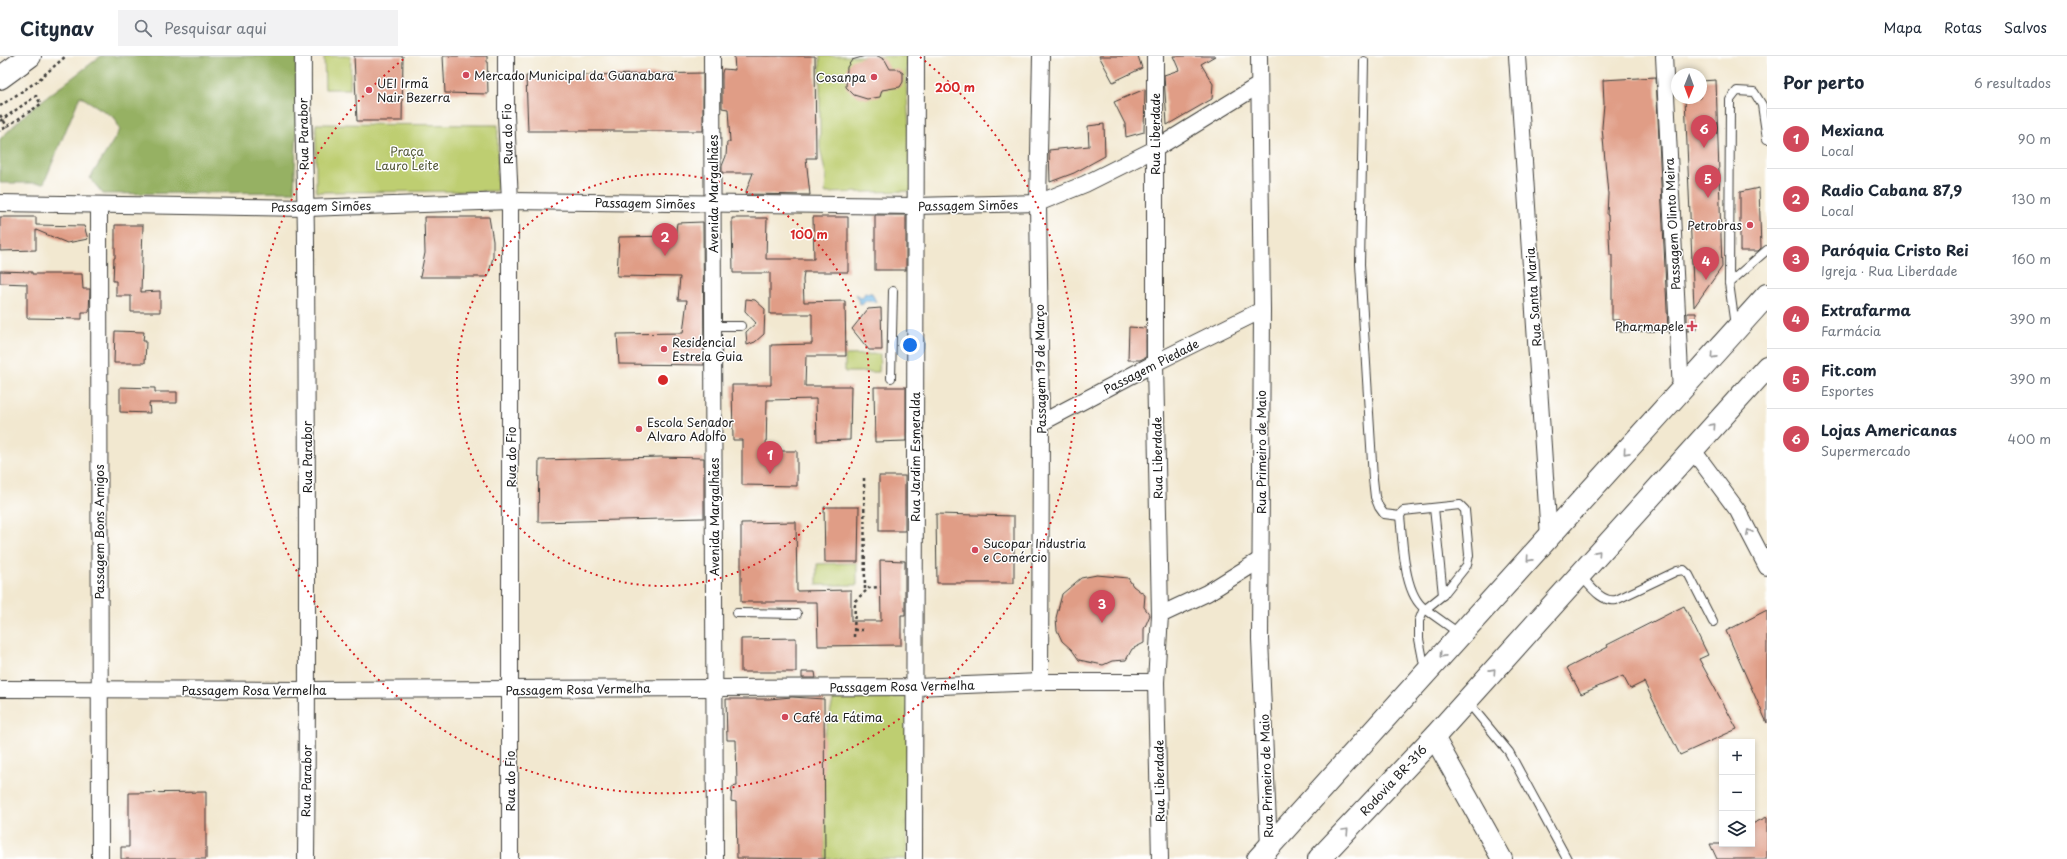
<!DOCTYPE html>
<html lang="pt">
<meta charset="utf-8">
<style>
:root{--surface:#fff;--page:#f2f2f3;--text:#1f2937;--muted:#747a83;--line:#e0e1e3;--accent:#d1495b}
body{margin:0;font-family:"Playpen Sans",sans-serif;background:var(--page);color:var(--text)}
.controls{position:absolute;right:12px;bottom:12px;display:grid;overflow:hidden;border-radius:0px;box-shadow:0 2px 6px #0003}
.controls button{width:36px;height:36px;display:grid;place-items:center;padding:0;border:0;border-bottom:1px solid var(--line);background:var(--surface);color:var(--text);font:20px sans-serif}
.compass{position:absolute;left:1671px;top:12px;width:36px;height:36px;border-radius:50%;background:var(--surface);box-shadow:0 2px 6px #0003;rotate:181deg}
.you{position:absolute;left:910px;top:289px;width:14px;height:14px;margin:-10px;border:3px solid #fff;border-radius:50%;background:#1a73e8;box-shadow:0 0 0 6px #1a73e833}
.badge{display:grid;place-items:center;width:26px;height:26px;border-radius:50%;background:var(--accent);color:#fff;font-size:13px;font-weight:700}
.pin{position:absolute;translate:-50% -33px;filter:drop-shadow(0 1px 2px #0008)}
.pin::after{content:'';position:absolute;top:21px;width:14px;height:12px;background:inherit;clip-path:polygon(0 0,100% 0,50% 100%)}
.list{margin:0;padding:0;list-style:none}
h2{display:flex;justify-content:space-between;align-items:center;height:52px;margin:0;padding:0 16px;font-size:17px}
h2 small{font-size:13px;font-weight:400;color:var(--muted)}
.list li{display:grid;grid-template-columns:26px 1fr auto;gap:12px;align-items:center;box-sizing:border-box;height:60px;padding:0 16px;border-top:1px solid var(--line)}
.list b{display:block;font-size:15px;white-space:nowrap}
.list p{margin:0;font-size:13px;white-space:nowrap;color:var(--muted)}
.list em{font-size:13px;font-style:normal;color:var(--muted)}
.icon{flex:none;width:22px;height:22px;fill:none;stroke:currentColor;stroke-width:2;stroke-linecap:round;stroke-linejoin:round}
.map{position:relative;flex:none;width:1767px;height:803px;overflow:hidden}
header{display:flex;align-items:center;gap:24px;box-sizing:border-box;height:56px;padding:0 20px;background:var(--surface);border-bottom:1px solid var(--line)}
header strong{font-size:19px}
nav{display:flex;gap:22px;margin-inline-start:auto;font-size:14px}
.search{width:280px;height:36px;background:var(--page);display:flex;align-items:center;gap:10px;box-sizing:border-box;padding:0 14px;border-radius:0px;color:var(--muted);font-size:15px}
main{display:flex}
aside{flex:1;background:var(--surface)}
.map>svg:first-child{display:block}
.green{fill:#bece71;stroke:#6d7546}
.forest{fill:#96b163;stroke:#596640}
.water{fill:#6ab4e3;stroke:#436880}
.building{fill:#e09d86}
.lines{fill:none;stroke-linecap:round;stroke-linejoin:round}
.service-casing{stroke:#3c3b37;stroke-width:10}
.minor-casing{stroke:#3c3b37;stroke-width:18}
.tertiary-casing{stroke:#3c3b37;stroke-width:22}
.primary-casing{stroke:#3c3b37;stroke-width:24}
.trunk-casing{stroke:#3c3b37;stroke-width:24}
.path{stroke:#3c3b37;stroke-width:2.5;stroke-dasharray:3 3;stroke-linecap:butt}
.service{stroke:#fff;stroke-width:8}
.minor{stroke:#fff;stroke-width:16}
.tertiary{stroke:#fff;stroke-width:20}
.primary{stroke:#fff;stroke-width:22}
.trunk{stroke:#fff;stroke-width:22}
.path-bridge{stroke:#3c3b37;stroke-width:2.5;stroke-dasharray:3 3;stroke-linecap:butt}
.oneway{stroke:#999}
.ring{fill:none;stroke:#d62828;stroke-width:2;stroke-dasharray:2 4}
.poi-dot{fill:#d1495b;stroke:#fff;stroke-width:1.5}
.labels{text-anchor:middle;dominant-baseline:central;stroke-width:3;stroke-linejoin:round;paint-order:stroke}
.poi-label{font-size:12px;fill:#1c1c1c;stroke:#fff;text-anchor:start}
.street-label{font-size:12px;fill:#1c1c1c;stroke:#fff}
.park-label{font-size:12px;fill:#555a3a;stroke:#fff}
.centre{fill:#d62828;stroke:#fff;stroke-width:2}
.ring-label{font-size:12px;text-anchor:middle;font-weight:bold;fill:#d62828;stroke:#fff;stroke-width:3;stroke-linejoin:round;paint-order:stroke}
</style>
<header>
<strong>Citynav</strong>
<div class="search"><svg class="icon" aria-label="search" viewBox="0 0 24 24"><circle cx="10" cy="10" r="6"/><path d="M15 15l6 6"/></svg>Pesquisar aqui</div>
<nav><a>Mapa</a><a>Rotas</a><a>Salvos</a></nav>
</header>
<main>
<div class="map">
<svg width="1767" height="803" viewBox="0 0 1767 803">
<rect width="100%" height="100%" fill="#fff"/>
<filter id="ink" filterUnits="userSpaceOnUse"><feTurbulence type="fractalNoise" baseFrequency=".025" numOctaves="2"/><feDisplacementMap in="SourceGraphic" scale="8" xChannelSelector="R" yChannelSelector="G"/><feConvolveMatrix kernelMatrix="1 2 1 2 8 2 1 2 1" color-interpolation-filters="sRGB"/></filter>
<filter id="wash" filterUnits="userSpaceOnUse"><feTurbulence type="fractalNoise" baseFrequency=".012" numOctaves="4" result="noise"/><feDisplacementMap in="SourceGraphic" scale="16" xChannelSelector="R" yChannelSelector="G"/><feGaussianBlur stdDeviation="0.9" result="paint"/><feColorMatrix in="noise" values="0 0 0 0 0 0 0 0 0 0 0 0 0 0 0 0 0 1.4 0 .05"/><feComposite in="paint" operator="in"/></filter>
<g filter="url(#wash)">
<rect width="100%" height="100%" fill="#f2e8d0"/>
<g class="green">
<path d="M 324,0 L 351,0 L 350,33 L 325,33 Z"/>
<path d="M 820,0 L 908,0 L 906,24 L 913,135 L 825,137 L 826,120 L 820,92 Z"/>
<path d="M 316,68 L 498,69 L 497,135 L 316,136 Z"/>
<path d="M 880,298 L 879,316 L 845,316 L 845,299 Z"/>
<path d="M 857,507 L 857,529 L 817,529 L 817,508 Z"/>
<path d="M 908,637 L 907,803 L 825,803 L 823,684 L 835,638 Z"/>
</g>
<path class="forest" d="M 101,0 L 300,0 L 294,136 L 103,138 L 90,122 L 120,74 L 115,62 L 80,40 L 44,127 L 0,127 L 0,83 L 31,53 Z"/>
<path class="water" d="M 865,237 L 872,237 L 876,246 L 866,245 L 862,249 L 860,248 L 855,238 L 862,242 Z"/>
<g id="blocks">
<g class="building">
<path d="M 354,0 L 403,0 L 402,65 L 357,65 Z"/>
<path d="M 443,0 L 487,0 L 488,38 L 445,37 Z"/>
<path d="M 734,0 L 815,0 L 816,102 L 806,102 L 810,139 L 745,138 L 753,117 L 722,117 L 722,110 L 726,100 L 727,86 L 730,86 L 728,53 L 722,52 L 722,17 L 723,13 L 735,14 Z"/>
<path d="M 865,0 L 878,0 L 885,4 L 890,13 L 897,13 L 903,17 L 903,26 L 900,31 L 882,34 L 880,41 L 867,43 L 854,39 L 846,31 L 847,11 L 852,4 Z"/>
<path d="M 1099,0 L 1138,0 L 1142,12 L 1113,26 Z"/>
<path d="M 1173,0 L 1215,0 L 1201,8 L 1213,28 L 1212,43 L 1167,69 L 1164,19 L 1179,14 Z"/>
<path d="M 703,17 L 703,75 L 528,75 L 526,20 Z"/>
<path d="M 1656,21 L 1668,275 L 1620,276 L 1620,264 L 1612,264 L 1612,199 L 1610,199 L 1608,159 L 1607,159 L 1608,138 L 1602,71 L 1604,48 L 1603,24 Z"/>
<path d="M 1716,24 L 1722,211 L 1694,251 L 1685,42 L 1701,42 L 1701,25 Z"/>
<path d="M 1145,33 L 1144,76 L 1126,81 L 1125,68 L 1114,46 Z"/>
<path d="M 1104,68 L 1105,100 L 1074,117 L 1050,126 L 1049,94 L 1089,90 L 1088,70 Z"/>
<path d="M 1759,132 L 1761,192 L 1758,195 L 1740,195 L 1740,136 Z"/>
<rect x="875" y="159" width="31" height="55"/>
<path d="M 0,161 L 36,161 L 36,169 L 84,170 L 88,183 L 67,187 L 36,174 L 36,194 L 0,195 Z"/>
<path d="M 424,161 L 489,161 L 493,185 L 493,201 L 488,221 L 420,221 L 425,197 Z"/>
<path d="M 813,161 L 848,161 L 848,216 L 804,216 L 803,224 L 804,246 L 845,245 L 846,300 L 806,300 L 805,330 L 851,330 L 850,384 L 817,385 L 816,343 L 767,344 L 766,395 L 797,395 L 797,430 L 742,429 L 742,384 L 733,384 L 732,329 L 771,329 L 771,289 L 812,288 L 812,258 L 770,258 L 770,217 L 733,217 L 732,162 L 767,162 L 766,203 L 814,203 Z"/>
<path d="M 703,166 L 704,309 L 619,308 L 617,278 L 683,277 L 687,244 L 678,244 L 680,221 L 617,220 L 619,181 L 675,180 L 677,167 Z"/>
<path d="M 115,169 L 143,169 L 141,236 L 160,235 L 160,256 L 131,256 L 131,240 L 116,240 L 116,225 L 113,225 L 114,202 L 115,202 Z"/>
<path d="M 0,215 L 32,216 L 32,218 L 82,218 L 83,233 L 90,233 L 89,256 L 82,256 L 82,263 L 27,262 L 27,228 L 0,227 Z"/>
<path d="M 746,243 L 755,244 L 765,253 L 764,278 L 755,286 L 747,289 L 746,276 L 756,267 L 745,255 Z"/>
<path d="M 881,252 L 882,294 L 869,294 L 852,273 L 868,253 Z"/>
<path d="M 1687,257 L 1696,257 L 1696,274 L 1687,275 Z"/>
<path d="M 1129,271 L 1146,272 L 1146,301 L 1140,304 L 1128,304 Z"/>
<path d="M 115,275 L 144,276 L 143,285 L 146,285 L 145,307 L 114,307 Z"/>
<path d="M 120,331 L 155,332 L 155,336 L 177,336 L 177,347 L 149,347 L 150,357 L 120,356 Z"/>
<path d="M 874,331 L 906,331 L 906,385 L 875,386 Z"/>
<path d="M 661,401 L 704,402 L 704,462 L 538,466 L 539,404 Z"/>
<rect x="879" y="420" width="26" height="55"/>
<path d="M 824,451 L 859,451 L 858,506 L 825,506 Z"/>
<path d="M 936,458 L 1014,460 L 1014,527 L 937,527 Z"/>
<path d="M 796,466 L 797,535 L 851,534 L 851,565 L 881,565 L 880,504 L 905,505 L 905,559 L 901,559 L 901,589 L 818,590 L 817,546 L 741,546 L 741,467 Z"/>
<path d="M 1097,519 L 1128,522 L 1133,530 L 1145,539 L 1144,551 L 1150,559 L 1144,573 L 1144,587 L 1132,593 L 1126,604 L 1112,605 L 1103,609 L 1079,604 L 1072,594 L 1062,585 L 1057,574 L 1056,562 L 1062,538 L 1081,522 Z"/>
<path d="M 1684,550 L 1708,599 L 1699,603 L 1737,673 L 1680,699 L 1644,626 L 1630,633 L 1623,620 L 1581,638 L 1567,612 L 1608,591 L 1607,589 Z"/>
<path d="M 1767,554 L 1767,667 L 1726,575 Z"/>
<path d="M 796,582 L 796,616 L 741,616 L 741,583 Z"/>
<path d="M 802,616 L 815,616 L 816,622 L 802,622 Z"/>
<path d="M 792,641 L 824,643 L 825,803 L 737,802 L 736,746 L 731,745 L 732,731 L 737,730 L 736,684 L 727,684 L 726,643 L 769,643 Z"/>
<path d="M 206,736 L 206,803 L 121,803 L 121,791 L 129,791 L 129,737 Z"/>
<path d="M 1767,761 L 1767,803 L 1717,803 L 1710,788 L 1752,788 L 1752,768 Z"/>
</g>
</g>
</g>
<g filter="url(#ink)">
<use href="#blocks" fill-opacity="0" stroke="#3c3b37" stroke-width="1"/>
<g class="lines">
<g class="service-casing">
<g id="service">
<path d="M 1364,5 L 1360,208 L 1373,423 L 1375,441 L 1379,451 L 1384,458 L 1400,460"/>
<path d="M 1729,227 L 1767,194"/>
<path d="M 714,270 L 741,270"/>
<path d="M 1735,270 L 1729,227 L 1730,44 L 1737,35 L 1754,36 L 1762,49 L 1767,83"/>
<path d="M 891,322 L 893,235"/>
<path d="M 1434,452 L 1443,539"/>
<path d="M 1580,519 C 1589,528 1601,547 1616,544 L 1677,515 L 1684,514 L 1689,519 L 1713,566"/>
<path d="M 737,557 L 797,558"/>
<path d="M 1425,614 L 1419,583 L 1419,565 L 1423,555 L 1443,539 L 1467,509 L 1469,499 L 1465,454 L 1460,449 L 1403,455 L 1400,460 C 1403,485 1403,538 1425,553 L 1460,578"/>
<path d="M 1467,645 L 1509,696 L 1567,803"/>
</g>
</g>
<g class="minor-casing">
<g id="minor">
<path d="M 303,0 C 302,65 306,129 306,194 C 307,397 308,600 306,803"/>
<path d="M 506,0 L 506,59 L 510,145 L 510,803"/>
<path d="M 712,0 L 715,803"/>
<path d="M 1155,0 L 1155,307 L 1160,559 L 1156,626 L 1160,803"/>
<path d="M 1259,0 L 1262,254 L 1260,583 L 1269,792"/>
<path d="M 1517,0 L 1549,481"/>
<path d="M 1664,0 L 1681,336"/>
<path d="M 0,147 L 306,152 L 510,145 L 915,150 L 1038,147 L 1085,128 L 1155,93 L 1259,29"/>
<path d="M 99,149 L 100,803"/>
<path d="M 1041,367 L 1155,307 L 1262,254"/>
<path d="M 1692,393 L 1738,455 L 1767,511"/>
<path d="M 1160,559 L 1207,537 L 1260,504"/>
<path d="M 1040,626 L 1041,367 L 1038,147 L 1041,0"/>
<path d="M 0,633 L 307,634 L 915,631 L 1040,626 L 1156,626"/>
<path d="M 914,803 L 916,0"/>
</g>
</g>
<g class="tertiary-casing">
<path id="tertiary" d="M 1434,681 L 1502,803"/>
</g>
<g class="primary-casing">
<path id="primary" d="M 0,22 L 30,0"/>
</g>
<g class="trunk-casing">
<g id="trunk">
<path d="M 1258,803 L 1767,239"/>
<path d="M 1319,803 L 1434,681 L 1767,311"/>
</g>
</g>
<g class="path">
<path d="M 0,50 L 36,26 L 66,0"/>
<path d="M 0,65 L 36,40 L 41,48 L 0,75"/>
<path d="M 4,65 L 7,71"/>
<path d="M 864,422 L 865,535"/>
<path d="M 854,574 L 863,574"/>
<path d="M 854,581 L 855,545 L 869,532 L 880,531"/>
</g>
<use href="#service" class="service"/>
<use href="#minor" class="minor"/>
<use href="#tertiary" class="tertiary"/>
<use href="#primary" class="primary"/>
<use href="#trunk" class="trunk"/>
<path class="path-bridge" d="M 0,59 L 4,65"/>
</g>
<defs><path id="oneway-chevron" d="M-2-3.5L2.5 0L-2 3.5" fill="none" stroke-width="1.6" stroke-linecap="round" stroke-linejoin="round"/></defs>
<g class="oneway">
<use href="#oneway-chevron" transform="translate(1713 300) rotate(132)"/>
<use href="#oneway-chevron" transform="translate(1713 370) rotate(-48)"/>
<use href="#oneway-chevron" transform="translate(1626 396) rotate(132)"/>
<use href="#oneway-chevron" transform="translate(1749 476) rotate(-117)"/>
<use href="#oneway-chevron" transform="translate(1598 497) rotate(-48)"/>
<use href="#oneway-chevron" transform="translate(1529 503) rotate(132)"/>
<use href="#oneway-chevron" transform="translate(1442 599) rotate(132)"/>
<use href="#oneway-chevron" transform="translate(1493 615) rotate(-48)"/>
<use href="#oneway-chevron" transform="translate(1346 775) rotate(-47)"/>
</g>
</g>
<g class="ring">
<circle cx="663" cy="324" r="206"/>
<path d="M920 1A413 413 0 1 1 406 1"/>
</g>
<g class="poi-dot">
<circle cx="466" cy="19" r="4"/>
<circle cx="874" cy="21" r="4"/>
<circle cx="369" cy="34" r="4"/>
<circle cx="1750" cy="169" r="4"/>
<path d="M1690 264h4v4h4v4h-4v4h-4v-4h-4v-4h4z"/>
<circle cx="664" cy="293" r="4"/>
<circle cx="639" cy="373" r="4"/>
<circle cx="975" cy="494" r="4"/>
<circle cx="785" cy="661" r="4"/>
</g>
<g class="labels">
<g class="poi-label">
<text x="474" y="19">Mercado Municipal da Guanabara</text>
<text x="866" y="21" text-anchor="end">Cosanpa</text>
<text x="377" y="27">UEI Irmã<tspan x="377" dy="14">Nair Bezerra</tspan></text>
<text x="1742" y="169" text-anchor="end">Petrobras</text>
<text x="1684" y="270" text-anchor="end">Pharmapele</text>
<text x="672" y="286">Residencial<tspan x="672" dy="14">Estrela Guia</tspan></text>
<text x="647" y="366">Escola Senador<tspan x="647" dy="14">Alvaro Adolfo</tspan></text>
<text x="983" y="487">Sucopar Industria<tspan x="983" dy="14">e Comércio</tspan></text>
<text x="793" y="661">Café da Fátima</text>
</g>
<g class="street-label">
<text transform="translate(303 78) rotate(-91)">Rua Parabor</text>
<text transform="translate(507 78) rotate(-92)">Rua do Fio</text>
<text transform="translate(1155 78) rotate(-90)">Rua Liberdade</text>
<text transform="translate(713 138) rotate(-90)">Avenida Margalhães</text>
<text transform="translate(645 147) rotate(1)">Passagem Simões</text>
<text transform="translate(968 149) rotate(-1)">Passagem Simões</text>
<text transform="translate(321 150) rotate(-1)">Passagem Simões</text>
<text transform="translate(1672 168) rotate(-93)">Passagem Olinto Meira</text>
<text transform="translate(1533 241) rotate(-94)">Rua Santa Maria</text>
<text transform="translate(1151 310) rotate(-27)">Passagem Piedade</text>
<text transform="translate(1040 313) rotate(-91)">Passagem 19 de Março</text>
<text transform="translate(1261 396) rotate(-90)">Rua Primeiro de Maio</text>
<text transform="translate(307 401) rotate(-90)">Rua Parabor</text>
<text transform="translate(511 401) rotate(-90)">Rua do Fio</text>
<text transform="translate(915 401) rotate(-90)">Rua Jardim Esmeralda</text>
<text transform="translate(1157 402) rotate(-91)">Rua Liberdade</text>
<text transform="translate(714 461) rotate(-90)">Avenida Margalhães</text>
<text transform="translate(99 476) rotate(-90)">Passagem Bons Amigos</text>
<text transform="translate(902 630) rotate(-1)">Passagem Rosa Vermelha</text>
<text transform="translate(578 633) rotate(-1)">Passagem Rosa Vermelha</text>
<text x="254" y="634">Passagem Rosa Vermelha</text>
<text transform="translate(1266 720) rotate(-92)">Rua Primeiro de Maio</text>
<text transform="translate(1393 724) rotate(-47)">Rodovia BR-316</text>
<text transform="translate(306 725) rotate(-89)">Rua Parabor</text>
<text transform="translate(510 725) rotate(-90)">Rua do Fio</text>
<text transform="translate(1159 725) rotate(-91)">Rua Liberdade</text>
</g>
<g class="park-label">
<text x="407" y="95">Praça<tspan x="407" dy="14">Lauro Leite</tspan></text>
</g>
</g>
<circle cx="663" cy="324" r="6" class="centre"/>
<g class="ring-label">
<text x="955" y="36">200 m</text>
<text x="809" y="183">100 m</text>
</g>
</svg>
<div class="controls">
<button>+</button>
<button>−</button>
<button><svg class="icon" aria-label="layers" viewBox="0 0 24 24"><path d="M12 4l9 5-9 5-9-5zM3 14l9 5 9-5"/></svg></button>
</div>
<svg class="compass" viewBox="-18 -18 36 36"><path d="M0-13l5 13h-10z" fill="#e53935"/><path d="M0 13l5-13h-10z" fill="#747a83"/></svg>
<div class="you"></div>
<div class="pin badge" style="left:770px;top:418px">1</div>
<div class="pin badge" style="left:665px;top:200px">2</div>
<div class="pin badge" style="left:1102px;top:567px">3</div>
<div class="pin badge" style="left:1706px;top:224px">4</div>
<div class="pin badge" style="left:1708px;top:142px">5</div>
<div class="pin badge" style="left:1704px;top:92px">6</div>
</div>
<aside>
<h2>Por perto<small>6 resultados</small></h2>
<ul class="list">
<li><span class="badge">1</span><div><b>Mexiana</b><p>Local</p></div><em>90 m</em></li>
<li><span class="badge">2</span><div><b>Radio Cabana 87,9</b><p>Local</p></div><em>130 m</em></li>
<li><span class="badge">3</span><div><b>Paróquia Cristo Rei</b><p>Igreja · Rua Liberdade</p></div><em>160 m</em></li>
<li><span class="badge">4</span><div><b>Extrafarma</b><p>Farmácia</p></div><em>390 m</em></li>
<li><span class="badge">5</span><div><b>Fit.com</b><p>Esportes</p></div><em>390 m</em></li>
<li><span class="badge">6</span><div><b>Lojas Americanas</b><p>Supermercado</p></div><em>400 m</em></li>
</ul>
</aside>
</main>
